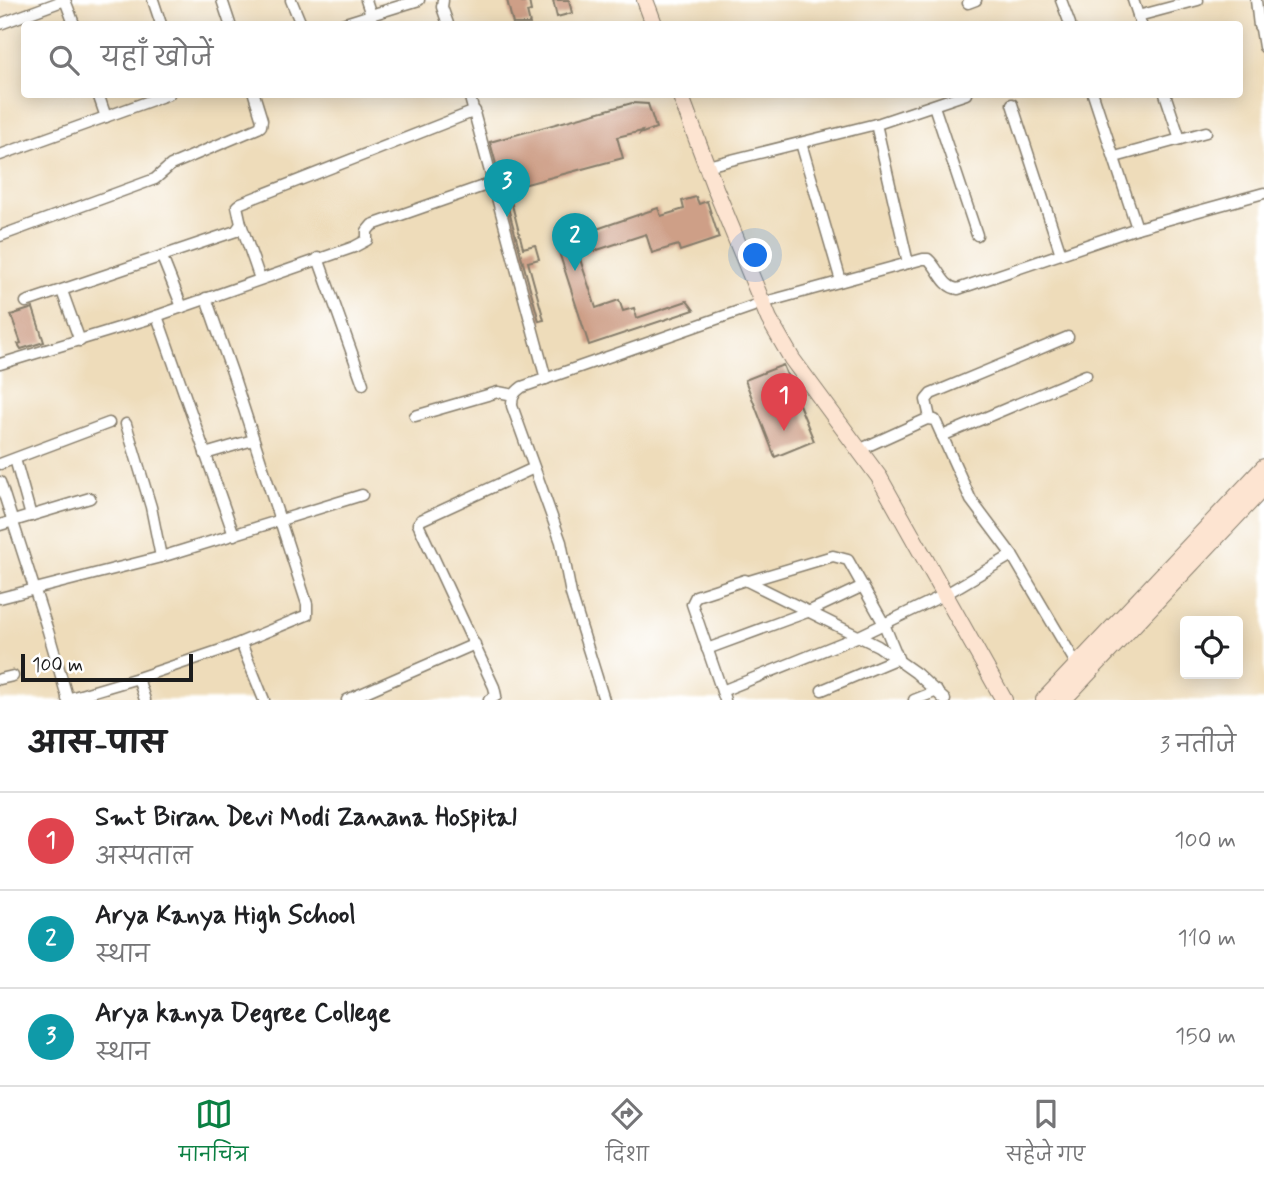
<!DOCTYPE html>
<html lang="hi">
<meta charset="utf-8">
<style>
:root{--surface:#fff;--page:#f6f6f6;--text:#202124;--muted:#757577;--line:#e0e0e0;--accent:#0b8043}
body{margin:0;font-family:Mynerve,"Playpen Sans Deva",sans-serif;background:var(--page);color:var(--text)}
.controls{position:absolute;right:21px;bottom:21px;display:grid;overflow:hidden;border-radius:7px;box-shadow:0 4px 18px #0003}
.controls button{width:63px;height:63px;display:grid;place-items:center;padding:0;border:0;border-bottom:2px solid var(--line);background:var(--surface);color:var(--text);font:35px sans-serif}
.scale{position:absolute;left:21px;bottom:18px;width:172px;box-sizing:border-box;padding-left:7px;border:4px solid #1c1c1c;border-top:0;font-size:19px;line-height:24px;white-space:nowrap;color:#1c1c1c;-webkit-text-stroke:5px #fff;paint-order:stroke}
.you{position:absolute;left:756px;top:256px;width:24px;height:24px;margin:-18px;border:5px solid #fff;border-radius:50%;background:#1a73e8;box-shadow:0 0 0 10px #1a73e833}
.badge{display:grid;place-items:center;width:46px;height:46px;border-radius:50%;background:var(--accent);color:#fff;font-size:23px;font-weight:700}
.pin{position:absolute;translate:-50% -58px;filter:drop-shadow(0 2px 4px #0008)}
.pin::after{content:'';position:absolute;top:37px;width:24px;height:21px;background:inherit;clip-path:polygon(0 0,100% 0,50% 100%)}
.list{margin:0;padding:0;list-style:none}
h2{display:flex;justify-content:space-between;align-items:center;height:91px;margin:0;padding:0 28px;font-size:30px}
h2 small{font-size:23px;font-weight:400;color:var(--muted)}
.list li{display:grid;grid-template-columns:46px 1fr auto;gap:21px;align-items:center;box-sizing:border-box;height:98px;padding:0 28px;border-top:2px solid var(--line)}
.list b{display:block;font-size:26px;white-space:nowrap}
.list p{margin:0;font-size:23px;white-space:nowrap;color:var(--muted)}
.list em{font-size:23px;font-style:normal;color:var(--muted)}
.icon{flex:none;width:38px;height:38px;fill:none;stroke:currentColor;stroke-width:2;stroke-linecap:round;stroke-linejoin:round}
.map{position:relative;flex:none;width:1264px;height:700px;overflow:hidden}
.search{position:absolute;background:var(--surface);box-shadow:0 4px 18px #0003;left:21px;right:21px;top:21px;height:77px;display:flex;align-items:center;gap:18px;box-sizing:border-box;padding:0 24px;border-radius:7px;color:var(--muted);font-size:26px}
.sheet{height:385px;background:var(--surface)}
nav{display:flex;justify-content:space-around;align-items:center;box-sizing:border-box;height:98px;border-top:2px solid var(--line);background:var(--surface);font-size:19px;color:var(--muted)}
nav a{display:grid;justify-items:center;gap:4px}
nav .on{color:var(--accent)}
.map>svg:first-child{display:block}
.building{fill:#ce9f87}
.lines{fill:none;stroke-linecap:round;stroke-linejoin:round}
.minor-casing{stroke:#857c6b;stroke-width:13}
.secondary-casing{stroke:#857c6b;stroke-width:18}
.minor{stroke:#fff;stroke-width:10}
.secondary{stroke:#fde4d1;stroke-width:16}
</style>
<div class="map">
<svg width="1264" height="700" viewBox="0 0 1264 700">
<rect width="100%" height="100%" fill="#fff"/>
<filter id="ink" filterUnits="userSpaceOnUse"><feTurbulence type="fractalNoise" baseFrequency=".0143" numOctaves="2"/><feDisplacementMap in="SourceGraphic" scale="14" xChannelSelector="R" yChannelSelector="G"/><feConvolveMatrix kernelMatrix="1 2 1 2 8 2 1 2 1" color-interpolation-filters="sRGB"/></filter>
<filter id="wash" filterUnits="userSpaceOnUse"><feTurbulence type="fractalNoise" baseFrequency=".00686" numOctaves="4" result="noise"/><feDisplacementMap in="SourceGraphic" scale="28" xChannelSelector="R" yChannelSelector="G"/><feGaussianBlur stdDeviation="1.57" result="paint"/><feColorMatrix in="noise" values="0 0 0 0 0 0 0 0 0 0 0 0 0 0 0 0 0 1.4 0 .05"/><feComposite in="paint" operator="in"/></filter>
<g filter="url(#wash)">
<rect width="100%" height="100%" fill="#eedcba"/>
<g id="blocks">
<g class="building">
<path d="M 507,0 L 521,0 L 522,2 L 529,1 L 531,11 L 527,12 L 530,24 L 513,24 Z"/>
<path d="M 553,0 L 569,0 L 572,13 L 557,17 Z"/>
<path d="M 632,103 L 648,104 L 656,128 L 640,134 L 642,131 L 617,137 L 623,158 L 508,189 L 523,248 L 535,245 L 539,259 L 528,262 L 544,320 L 539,321 L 490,142 Z"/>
<path d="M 696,197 L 699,204 L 707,201 L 719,238 L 680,251 L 678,245 L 652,253 L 646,234 L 579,256 L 596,308 L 619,300 L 623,311 L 634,308 L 637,318 L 687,301 L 694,310 L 589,345 L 556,243 L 658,208 L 661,216 L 684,209 L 682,201 Z"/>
<path d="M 33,308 L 44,342 L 21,349 L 18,344 L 21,343 L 11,315 Z"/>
<path d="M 783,365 L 814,441 L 775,457 L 745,380 Z"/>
</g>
</g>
</g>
<g filter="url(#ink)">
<use href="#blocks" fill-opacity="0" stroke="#857c6b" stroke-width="2"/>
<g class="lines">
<g class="minor-casing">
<g id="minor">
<path d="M 65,0 L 74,24"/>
<path d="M 153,0 L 161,24"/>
<path d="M 222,0 L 230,24"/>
<path d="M 291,0 L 301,24"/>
<path d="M 366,0 L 371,15"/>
<path d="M 443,0 L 442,7 L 448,24"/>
<path d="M 1061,0 L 1070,24"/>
<path d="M 1133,0 L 1141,24"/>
<path d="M 1256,0 L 1259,26 L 1264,30"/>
<path d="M 968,3 L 976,0"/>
<path d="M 1138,16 L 1198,0"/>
<path d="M 0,24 L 65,0"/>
<path d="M 342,24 L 419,0"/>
<path d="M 1261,29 L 1264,47"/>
<path d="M 98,94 L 106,117"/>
<path d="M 469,94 L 546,379"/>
<path d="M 1093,94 L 1137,228"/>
<path d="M 1165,94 L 1180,139"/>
<path d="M 1012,104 L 1061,254"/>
<path d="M 934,106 L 977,235"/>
<path d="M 876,124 L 908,263"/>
<path d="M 801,143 L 841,281"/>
<path d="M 0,155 L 169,94"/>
<path d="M 1115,157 L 1206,132"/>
<path d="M 707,166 L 880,123 L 966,94"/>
<path d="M 241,224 L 260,279"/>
<path d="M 0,236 L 155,179 L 171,165 L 258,128 L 261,126 L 262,120 L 254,94"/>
<path d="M 162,257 L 182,307"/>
<path d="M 318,258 L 363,384"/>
<path d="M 62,291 L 80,341"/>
<path d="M 26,302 L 236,231 L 241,224 L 237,206 L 241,203 L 475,111"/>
<path d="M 157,316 L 234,535"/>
<path d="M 0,364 L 145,320 L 354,247 L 367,240 L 367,231 L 372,225 L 492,183"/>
<path d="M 415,416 L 498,392 L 514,395"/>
<path d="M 930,418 L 926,400 L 931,394 L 1068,337"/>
<path d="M 126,424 L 151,507 L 161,557"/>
<path d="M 942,436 L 1086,375"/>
<path d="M 861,449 L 927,419 L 935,420 L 971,500 L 1012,555 L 1077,665"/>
<path d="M 205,454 L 253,440"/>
<path d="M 15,459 L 31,516"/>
<path d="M 0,464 L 109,423"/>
<path d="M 0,482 L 48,631 L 68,700"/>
<path d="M 0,525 L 90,498"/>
<path d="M 749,581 L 833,556 L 848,560 L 884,624 L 898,658 L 822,690"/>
<path d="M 0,598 L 161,557 L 362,495"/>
<path d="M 241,643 L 264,700"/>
<path d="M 707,649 L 810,611 L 863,586"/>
<path d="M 138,678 L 145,700"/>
<path d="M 0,679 L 13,676"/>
<path d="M 722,691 L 859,636 L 946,594 L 1012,555"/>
<path d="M 67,699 L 138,678 L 227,648 L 307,615 L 307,604 L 233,375 L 206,298"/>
<path d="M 347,700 L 475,644"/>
<path d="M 489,700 L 496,696 L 494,687 L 418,524 L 421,520 L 534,468"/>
<path d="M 604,700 L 571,594 L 561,542 L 512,406 C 512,396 514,393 522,387 L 762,303 L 923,259 L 928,259 C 939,268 942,287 958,289 L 1137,228 L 1264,193"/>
<path d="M 725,700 L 692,604 L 696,596 L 745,580 L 878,646 L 916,673 L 945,700"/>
<path d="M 914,700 L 937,691"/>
</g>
</g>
<g class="secondary-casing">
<g id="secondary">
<path d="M 645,0 L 654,24"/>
<path d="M 680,94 L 715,188 L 769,319 L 792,359 L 879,477 L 1004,700"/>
<path d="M 1044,700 L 1264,467"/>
<path d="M 1063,700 L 1264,487"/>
</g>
</g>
<use href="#minor" class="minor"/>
<use href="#secondary" class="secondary"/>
</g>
</g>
</svg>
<div class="controls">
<button><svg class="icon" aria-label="locate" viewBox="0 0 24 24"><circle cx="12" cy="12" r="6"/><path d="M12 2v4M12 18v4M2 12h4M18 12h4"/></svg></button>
</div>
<div class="scale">100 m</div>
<div class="you"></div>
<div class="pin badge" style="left:784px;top:431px;background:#e0444e">1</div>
<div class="pin badge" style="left:575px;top:271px;background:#0f9aa8">2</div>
<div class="pin badge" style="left:507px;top:217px;background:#0f9aa8">3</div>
<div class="search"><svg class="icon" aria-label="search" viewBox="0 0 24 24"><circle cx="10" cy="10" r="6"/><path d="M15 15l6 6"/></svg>यहाँ खोजें</div>
</div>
<section class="sheet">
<h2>आस-पास<small>3 नतीजे</small></h2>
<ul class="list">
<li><span class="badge" style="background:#e0444e">1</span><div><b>Smt Biran Devi Modi Zanana Hospital</b><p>अस्पताल</p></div><em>100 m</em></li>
<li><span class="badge" style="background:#0f9aa8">2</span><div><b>Arya Kanya High School</b><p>स्थान</p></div><em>110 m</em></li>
<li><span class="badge" style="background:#0f9aa8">3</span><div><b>Arya kanya Degree College</b><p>स्थान</p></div><em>150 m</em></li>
</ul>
</section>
<nav>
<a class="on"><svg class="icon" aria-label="map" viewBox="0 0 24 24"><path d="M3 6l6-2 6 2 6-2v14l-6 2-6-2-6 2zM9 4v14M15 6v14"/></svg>मानचित्र</a>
<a><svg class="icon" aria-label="directions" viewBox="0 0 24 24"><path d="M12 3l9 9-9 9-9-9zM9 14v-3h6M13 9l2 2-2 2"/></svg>दिशा</a>
<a><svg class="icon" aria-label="saved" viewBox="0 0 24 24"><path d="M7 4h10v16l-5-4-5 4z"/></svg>सहेजे गए</a>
</nav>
